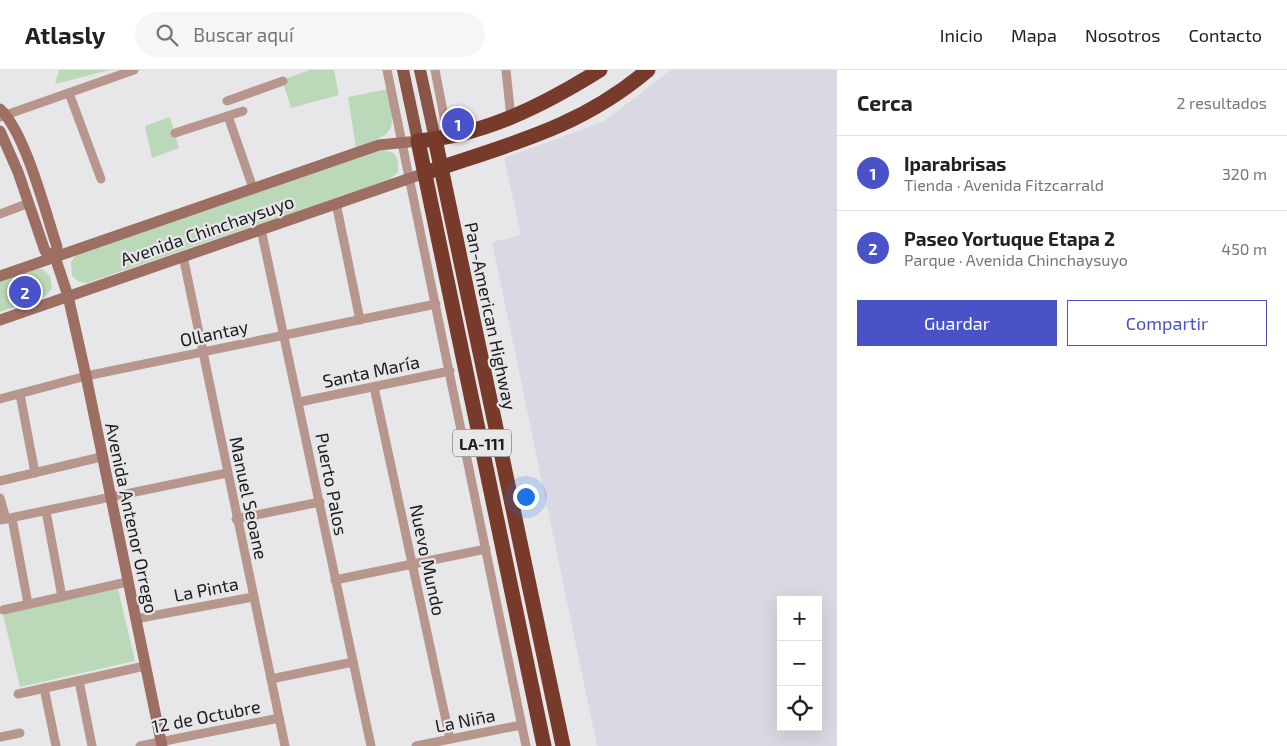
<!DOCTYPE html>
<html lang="es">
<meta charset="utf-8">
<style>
:root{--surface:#fff;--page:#f6f6f6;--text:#222;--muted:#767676;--line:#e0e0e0;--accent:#4952c7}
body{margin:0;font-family:"Exo 2",sans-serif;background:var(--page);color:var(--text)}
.controls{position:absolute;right:15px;bottom:15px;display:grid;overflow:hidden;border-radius:0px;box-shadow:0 5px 20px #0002}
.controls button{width:45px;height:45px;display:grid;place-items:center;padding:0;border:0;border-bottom:1px solid var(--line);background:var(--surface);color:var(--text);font:25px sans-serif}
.you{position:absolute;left:525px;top:426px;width:18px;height:18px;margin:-12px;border:4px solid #fff;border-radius:50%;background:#1a73e8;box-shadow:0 0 0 8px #1a73e833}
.badge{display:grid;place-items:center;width:32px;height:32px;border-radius:50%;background:var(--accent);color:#fff;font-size:16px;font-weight:700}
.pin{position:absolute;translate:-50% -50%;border:2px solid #fff;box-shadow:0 1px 5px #0006}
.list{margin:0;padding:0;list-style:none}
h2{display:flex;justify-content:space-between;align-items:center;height:65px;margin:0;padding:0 20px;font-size:21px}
h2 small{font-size:16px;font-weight:400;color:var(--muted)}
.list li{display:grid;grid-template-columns:32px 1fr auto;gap:15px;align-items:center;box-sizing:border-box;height:75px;padding:0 20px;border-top:1px solid var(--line)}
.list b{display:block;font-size:19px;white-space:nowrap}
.list p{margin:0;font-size:16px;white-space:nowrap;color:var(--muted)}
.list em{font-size:16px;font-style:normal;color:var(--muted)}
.actions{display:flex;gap:10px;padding:15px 20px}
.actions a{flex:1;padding:11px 0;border:1px solid var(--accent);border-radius:0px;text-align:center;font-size:18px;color:var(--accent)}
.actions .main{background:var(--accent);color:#fff}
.icon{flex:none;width:28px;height:28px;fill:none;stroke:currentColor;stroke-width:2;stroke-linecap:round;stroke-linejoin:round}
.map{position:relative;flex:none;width:837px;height:676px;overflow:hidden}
header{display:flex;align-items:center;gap:30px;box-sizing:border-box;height:70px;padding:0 25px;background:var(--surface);border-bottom:1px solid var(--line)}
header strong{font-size:24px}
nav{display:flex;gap:28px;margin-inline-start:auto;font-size:18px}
.search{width:350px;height:45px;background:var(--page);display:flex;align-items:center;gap:12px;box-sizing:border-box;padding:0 18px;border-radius:28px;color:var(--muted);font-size:19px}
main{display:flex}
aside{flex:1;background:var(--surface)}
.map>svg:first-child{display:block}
.built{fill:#dad9e3;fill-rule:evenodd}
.green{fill:#bbd9b8}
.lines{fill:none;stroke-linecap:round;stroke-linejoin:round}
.street{stroke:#b7968e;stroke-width:9}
.secondary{stroke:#9d6f63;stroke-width:11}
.primary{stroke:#895345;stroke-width:12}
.highway{stroke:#773a2b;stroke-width:15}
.labels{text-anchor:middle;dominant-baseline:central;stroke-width:4.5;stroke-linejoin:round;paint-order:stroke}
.shield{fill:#e7e7ea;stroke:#59595a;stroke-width:1}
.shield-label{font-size:16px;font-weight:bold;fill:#1c1c1d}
.street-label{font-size:18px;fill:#1c1c1d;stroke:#e7e7ea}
</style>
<header>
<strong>Atlasly</strong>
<div class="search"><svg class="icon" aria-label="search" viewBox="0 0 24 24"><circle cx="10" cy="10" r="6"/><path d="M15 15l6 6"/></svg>Buscar aquí</div>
<nav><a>Inicio</a><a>Mapa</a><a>Nosotros</a><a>Contacto</a></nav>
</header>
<main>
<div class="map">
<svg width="837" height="676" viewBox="0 0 837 676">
<rect width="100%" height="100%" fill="#e7e7ea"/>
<path class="built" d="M 671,0 L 837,0 L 837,676 L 597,676 L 492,172 L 521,165 L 504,88 L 603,52 ZM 781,530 L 818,530 L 818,657 L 781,657 Z"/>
<g class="green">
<path d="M 59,0 L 110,0 L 55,14 Z"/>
<path d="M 310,0 L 334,0 L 339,25 L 291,38 L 282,10 Z"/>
<path d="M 388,19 C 395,62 398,62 356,78 L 348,27 Z"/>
<path d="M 170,47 L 179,78 L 152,88 L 145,56 Z"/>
<path d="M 382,80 L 394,83 L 398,91 L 398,102 L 390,109 L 87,213 L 79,212 L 72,206 L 71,192 L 77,184 Z"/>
<path d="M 36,199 L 42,199 L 50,206 L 52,218 L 47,225 L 0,242 L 0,211 Z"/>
<path d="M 118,519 L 135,591 L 20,617 L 3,544 Z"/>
</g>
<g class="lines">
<g class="street">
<path d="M 387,0 L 526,676"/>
<path d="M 435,0 L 448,67"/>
<path d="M 506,0 L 511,48"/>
<path d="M 69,23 L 101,109"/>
<path d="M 227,31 L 283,11"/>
<path d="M 228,46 L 253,118"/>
<path d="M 0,47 L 134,0"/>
<path d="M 175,63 L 243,41"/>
<path d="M 336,133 L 360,250"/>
<path d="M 0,144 L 29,133"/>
<path d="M 261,159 L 371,676"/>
<path d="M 183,186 L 285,676"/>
<path d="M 374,317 L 450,669"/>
<path d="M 20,324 L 35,403"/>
<path d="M 0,329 L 86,306 L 436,234"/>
<path d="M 299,332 L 450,301"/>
<path d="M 0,411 L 101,387"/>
<path d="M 0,428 L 6,449"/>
<path d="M 46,441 L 62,527"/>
<path d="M 12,448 L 28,534"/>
<path d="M 236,449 L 320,432"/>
<path d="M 0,450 L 227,403"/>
<path d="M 335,510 L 486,479"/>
<path d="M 3,540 L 127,512"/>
<path d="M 135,549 L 253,527"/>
<path d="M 271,609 L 353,592"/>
<path d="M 79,611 L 92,676"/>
<path d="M 44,618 L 56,676"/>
<path d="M 18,624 L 145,596"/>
<path d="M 0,667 L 20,663"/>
<path d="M 140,676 L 279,648"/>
<path d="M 416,676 L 521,655"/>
</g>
<g class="secondary">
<path d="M 0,39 C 26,64 45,141 57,177 L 55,187 L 68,226 L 86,306 L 162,676"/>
<path d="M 0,61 L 18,102 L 45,181 L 55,187"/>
<path d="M 0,206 L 379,75 L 418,71"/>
<path d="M 0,250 L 425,103"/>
</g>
<g class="primary">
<path d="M 403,0 L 418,71"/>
<path d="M 420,0 L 435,69"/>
</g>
<g class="highway">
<path d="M 435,69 L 563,676"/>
<path d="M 431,101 C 513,73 581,57 648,0"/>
<path d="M 544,676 L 418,71 C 485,65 544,35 600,0"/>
</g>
</g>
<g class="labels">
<rect class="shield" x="453" y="359.5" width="58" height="27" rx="4"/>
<g class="shield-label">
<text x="482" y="373">LA-111</text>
</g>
<g class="street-label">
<text transform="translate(207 160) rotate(-19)">Avenida Chinchaysuyo</text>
<text transform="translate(491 246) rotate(78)">Pan-American Highway</text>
<text transform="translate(214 263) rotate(-12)">Ollantay</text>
<text transform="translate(371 301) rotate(-12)">Santa María</text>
<text transform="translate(332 414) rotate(79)">Puerto Palos</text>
<text transform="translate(249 428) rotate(78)">Manuel Seoane</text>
<text transform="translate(132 448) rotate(78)">Avenida Antenor Orrego</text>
<text transform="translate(428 490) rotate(78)">Nuevo Mundo</text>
<text transform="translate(206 519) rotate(-11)">La Pinta</text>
<text transform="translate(206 646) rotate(-11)">12 de Octubre</text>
<text transform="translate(465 650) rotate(-11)">La Niña</text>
</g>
</g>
</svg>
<div class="controls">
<button>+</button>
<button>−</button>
<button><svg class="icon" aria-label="locate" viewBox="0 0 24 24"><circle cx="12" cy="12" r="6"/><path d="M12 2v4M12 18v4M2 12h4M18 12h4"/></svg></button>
</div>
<div class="you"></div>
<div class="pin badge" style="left:458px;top:54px">1</div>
<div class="pin badge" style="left:25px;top:222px">2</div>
</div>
<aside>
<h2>Cerca<small>2 resultados</small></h2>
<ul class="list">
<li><span class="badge">1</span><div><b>Iparabrisas</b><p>Tienda · Avenida Fitzcarrald</p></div><em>320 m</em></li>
<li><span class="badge">2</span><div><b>Paseo Yortuque Etapa 2</b><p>Parque · Avenida Chinchaysuyo</p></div><em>450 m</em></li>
</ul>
<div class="actions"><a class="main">Guardar</a><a>Compartir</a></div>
</aside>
</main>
